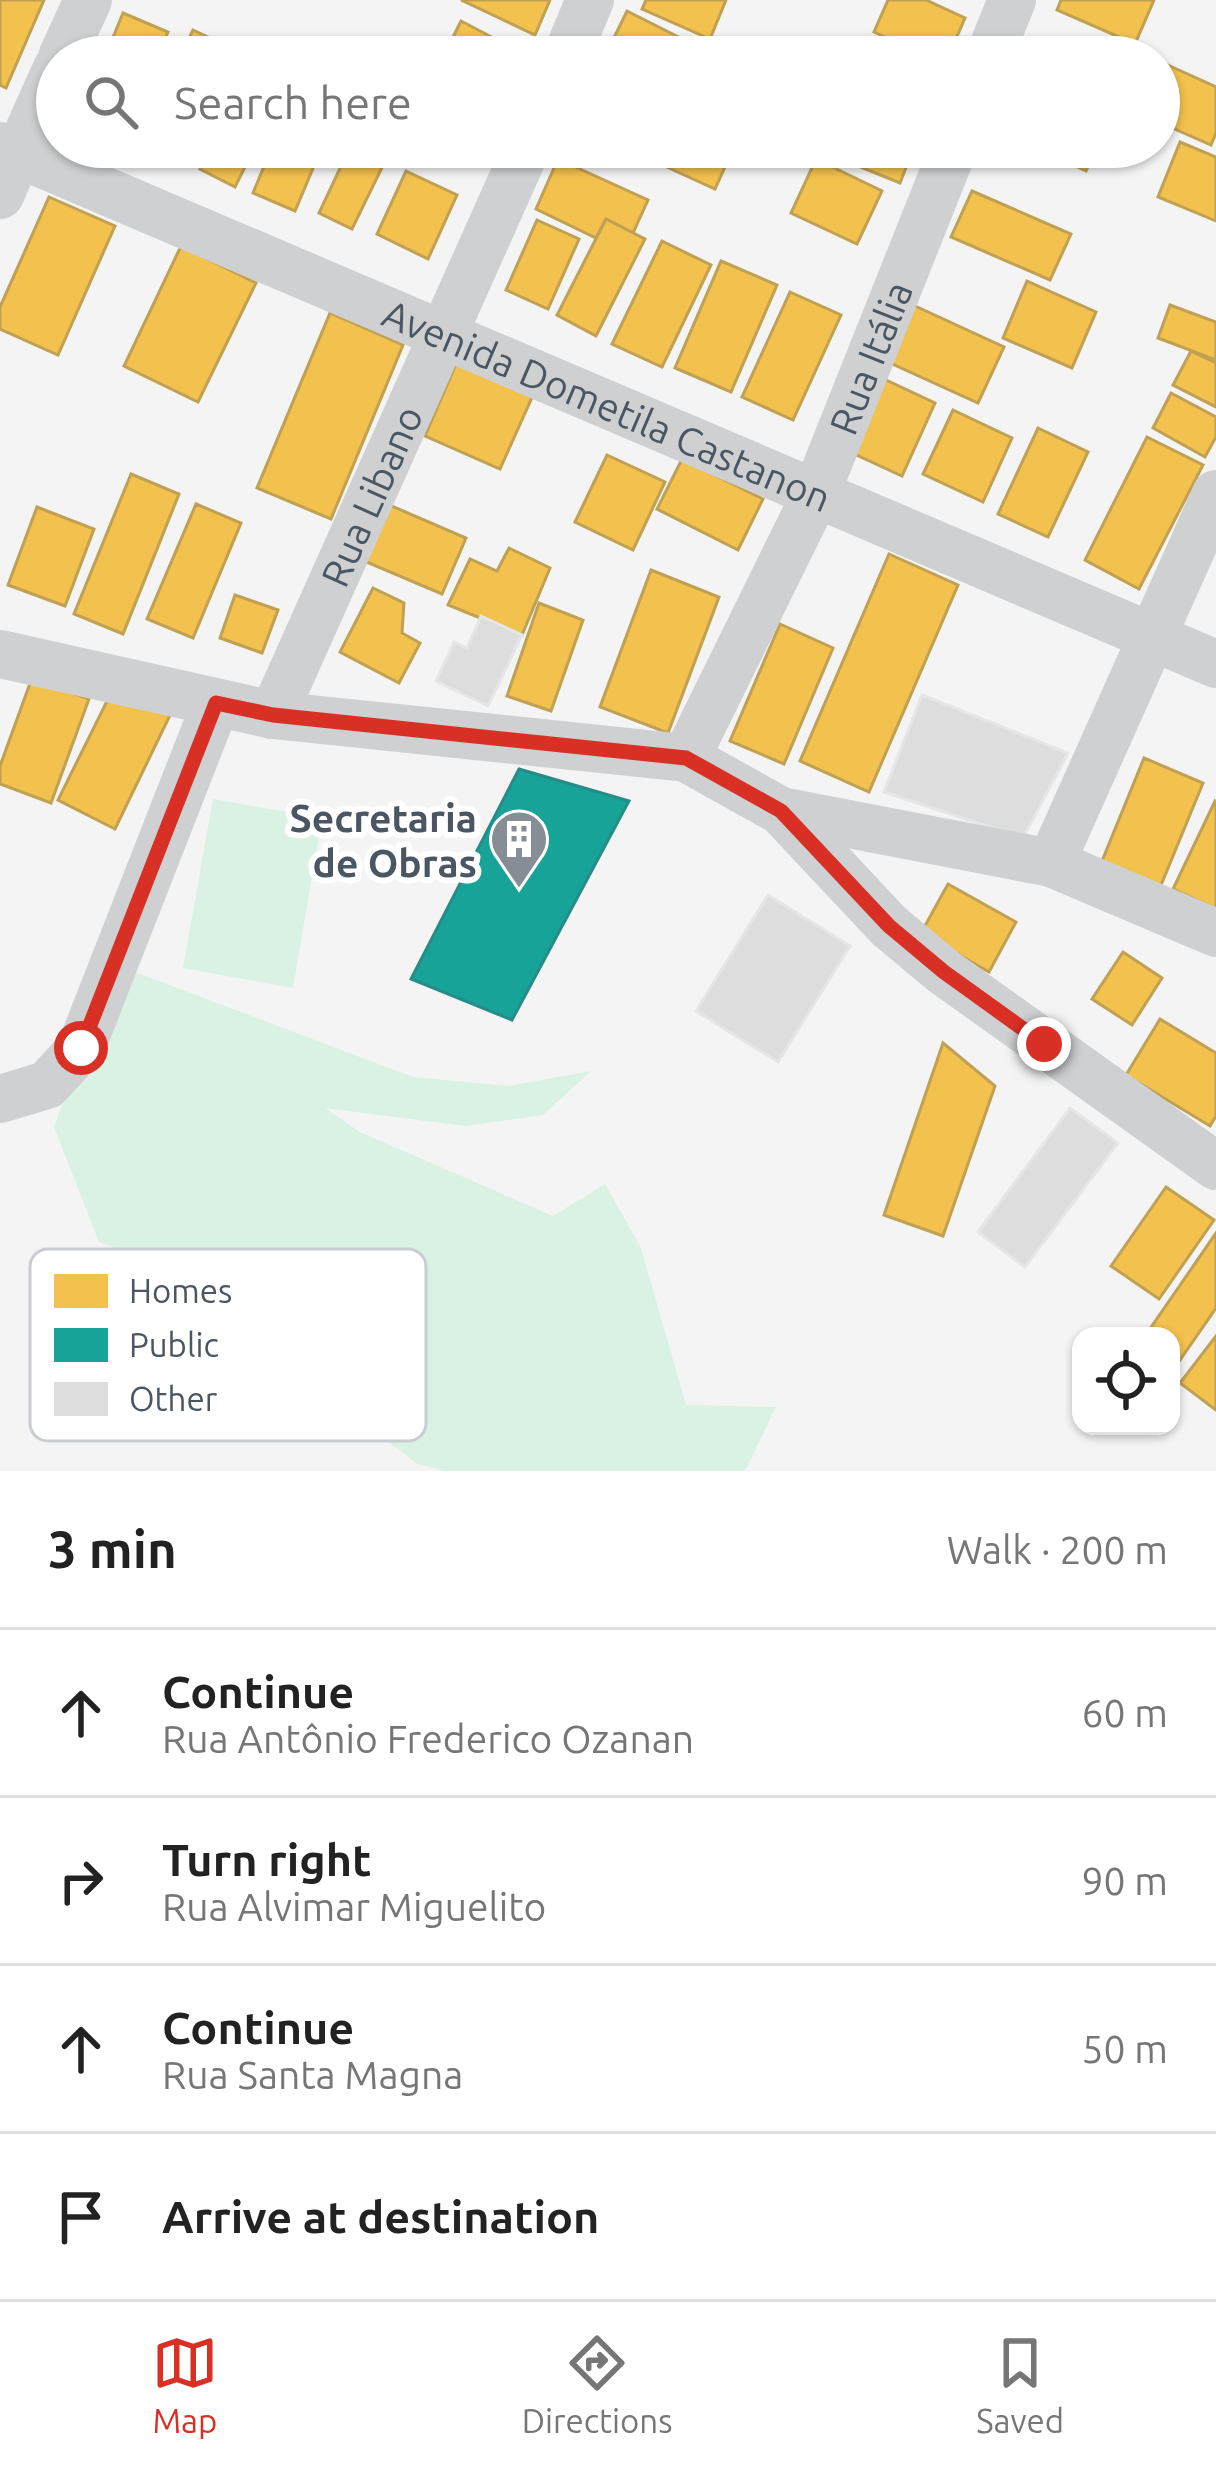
<!DOCTYPE html>
<meta charset="utf-8">
<style>
:root{--surface:#fff;--page:#f2f2f2;--text:#222;--muted:#767676;--line:#e0e0e0;--accent:#d93025}
body{margin:0;font-family:Ubuntu,sans-serif;background:var(--page);color:var(--text)}
.controls{position:absolute;right:36px;bottom:36px;display:grid;overflow:hidden;border-radius:24px;box-shadow:0 3px 9px #0004}
.controls button{width:108px;height:108px;display:grid;place-items:center;padding:0;border:0;border-bottom:3px solid var(--line);background:var(--surface);color:var(--text);font:60px sans-serif}
.stop{position:absolute;width:36px;height:36px;margin:-27px;border:9px solid #d93025;border-radius:50%;background:#fff}
.stop.end{background:#d93025;border-color:#fff;box-shadow:0 3px 12px #0008}
.list{margin:0;padding:0;list-style:none}
h2{display:flex;justify-content:space-between;align-items:center;height:156px;margin:0;padding:0 48px;font-size:51px}
h2 small{font-size:39px;font-weight:400;color:var(--muted)}
.list li{display:grid;grid-template-columns:78px 1fr auto;gap:36px;align-items:center;box-sizing:border-box;height:168px;padding:0 48px;border-top:3px solid var(--line)}
.list b{display:block;font-size:45px;white-space:nowrap}
.list p{margin:0;font-size:39px;white-space:nowrap;color:var(--muted)}
.list em{font-size:39px;font-style:normal;color:var(--muted)}
.icon{flex:none;width:66px;height:66px;fill:none;stroke:currentColor;stroke-width:2;stroke-linecap:round;stroke-linejoin:round}
.map{position:relative;flex:none;width:1216px;height:1471px;overflow:hidden}
.search{position:absolute;background:var(--surface);box-shadow:0 3px 9px #0004;left:36px;right:36px;top:36px;height:132px;display:flex;align-items:center;gap:30px;box-sizing:border-box;padding:0 42px;border-radius:66px;color:var(--muted);font-size:45px}
.sheet{height:828px;background:var(--surface)}
nav{display:flex;justify-content:space-around;align-items:center;box-sizing:border-box;height:168px;border-top:3px solid var(--line);background:var(--surface);font-size:33px;color:var(--muted)}
nav a{display:grid;justify-items:center;gap:6px}
nav .on{color:var(--accent)}
.map>svg:first-child{display:block}
.green{fill:#d9f2e3}
.homes{fill:#f2c14e;stroke:#c0a154;stroke-width:3}
.public{fill:#17a398;stroke:#268c88;stroke-width:3}
.building{fill:#ddddde;stroke:#e5e6e7;stroke-width:3}
.lines{fill:none;stroke-linecap:round;stroke-linejoin:round}
.street{stroke:#ced0d2;stroke-width:48}
.route{stroke:#d93025;stroke-width:15}
.labels{text-anchor:middle;dominant-baseline:central;stroke-width:12;stroke-linejoin:round;paint-order:stroke}
.street-label{font-size:39px;fill:#4a5661;stroke:#fff}
.poi-label{font-size:39px;font-weight:bold;fill:#4a5661;stroke:#fff;text-anchor:end}
.key{fill:#fff;stroke:#c9ccd0;stroke-width:3}
.key-label{font-size:33px;fill:#4a5661}
</style>
<div class="map">
<svg width="1216" height="1471" viewBox="0 0 1216 1471">
<rect width="100%" height="100%" fill="#f4f4f4"/>
<g class="green">
<path d="M 213,799 L 322,818 L 293,988 L 183,968 Z"/>
<path d="M 114,964 L 413,1077 L 509,1086 L 591,1071 L 543,1115 L 465,1126 L 325,1108 L 360,1132 L 553,1216 L 605,1184 L 641,1248 L 686,1405 L 776,1407 L 745,1471 L 446,1471 L 417,1464 L 316,1385 L 255,1300 L 99,1242 L 54,1127 Z"/>
</g>
<g class="homes">
<path d="M 0,0 L 44,0 L 6,88 L 0,85 Z"/>
<path d="M 461,0 L 550,0 L 535,35 Z"/>
<path d="M 646,0 L 726,0 L 710,39 L 642,9 Z"/>
<path d="M 888,0 L 926,0 L 965,18 L 948,57 L 929,57 L 874,32 Z"/>
<path d="M 1061,0 L 1154,0 L 1135,44 L 1057,10 Z"/>
<path d="M 627,11 L 714,55 L 713,57 L 606,54 Z"/>
<path d="M 123,13 L 168,32 L 157,57 L 105,57 Z"/>
<path d="M 461,21 L 524,54 L 523,57 L 443,57 Z"/>
<path d="M 193,30 L 236,50 L 232,57 L 180,57 Z"/>
<path d="M 865,43 L 896,57 L 859,57 Z"/>
<path d="M 1159,61 L 1216,87 L 1216,133 L 1211,145 L 1159,122 Z"/>
<path d="M 1180,142 L 1216,157 L 1216,221 L 1158,197 Z"/>
<path d="M 154,147 L 189,147 L 182,161 Z"/>
<path d="M 211,147 L 255,147 L 235,187 L 200,169 Z"/>
<path d="M 272,147 L 322,147 L 295,211 L 253,193 Z"/>
<path d="M 350,147 L 392,147 L 352,229 L 319,213 Z"/>
<path d="M 441,147 L 492,147 L 484,166 Z"/>
<path d="M 623,147 L 734,147 L 715,189 Z"/>
<path d="M 823,147 L 914,147 L 900,183 L 821,151 Z"/>
<path d="M 1036,147 L 1097,147 L 1086,171 Z"/>
<path d="M 558,159 L 648,200 L 633,233 L 606,219 L 596,238 L 536,209 Z"/>
<path d="M 816,159 L 882,191 L 857,244 L 791,213 Z"/>
<path d="M 406,171 L 457,195 L 428,259 L 377,234 Z"/>
<path d="M 972,191 L 1071,234 L 1050,280 L 951,237 Z"/>
<path d="M 49,197 L 115,226 L 58,355 L 0,329 L 0,307 Z"/>
<path d="M 606,219 L 645,239 L 596,336 L 557,315 Z"/>
<path d="M 537,220 L 579,239 L 548,309 L 506,290 Z"/>
<path d="M 662,241 L 711,265 L 662,367 L 612,344 Z"/>
<path d="M 181,246 L 256,283 L 198,402 L 124,366 Z"/>
<path d="M 721,261 L 777,285 L 731,392 L 675,368 Z"/>
<path d="M 1027,281 L 1096,312 L 1072,368 L 1003,338 Z"/>
<path d="M 790,292 L 841,315 L 793,420 L 742,397 Z"/>
<path d="M 913,305 L 1004,347 L 978,403 L 888,362 Z"/>
<path d="M 1170,305 L 1216,322 L 1216,360 L 1158,338 Z"/>
<path d="M 330,313 L 403,345 L 331,519 L 257,488 Z"/>
<path d="M 1191,351 L 1216,363 L 1216,407 L 1173,385 Z"/>
<path d="M 457,362 L 534,393 L 500,469 L 425,436 Z"/>
<path d="M 884,379 L 935,403 L 902,476 L 850,452 Z"/>
<path d="M 1171,393 L 1216,417 L 1216,437 L 1205,457 L 1153,428 Z"/>
<path d="M 953,410 L 1012,438 L 983,502 L 923,474 Z"/>
<path d="M 1038,428 L 1088,452 L 1048,537 L 998,514 Z"/>
<path d="M 1147,437 L 1203,465 L 1139,589 L 1085,560 Z"/>
<path d="M 607,455 L 665,482 L 633,550 L 575,522 Z"/>
<path d="M 682,459 L 763,499 L 738,550 L 657,509 Z"/>
<path d="M 131,474 L 179,494 L 123,634 L 74,614 Z"/>
<path d="M 196,504 L 241,523 L 193,638 L 147,619 Z"/>
<path d="M 387,504 L 466,538 L 442,594 L 364,561 Z"/>
<path d="M 37,507 L 94,529 L 65,606 L 8,585 Z"/>
<path d="M 509,548 L 550,568 L 522,635 L 448,605 L 470,559 L 497,571 Z"/>
<path d="M 889,554 L 958,585 L 869,792 L 800,761 Z"/>
<path d="M 651,570 L 719,597 L 668,733 L 600,707 Z"/>
<path d="M 373,588 L 404,603 L 402,633 L 420,643 L 399,683 L 340,652 Z"/>
<path d="M 235,595 L 278,610 L 262,653 L 220,638 Z"/>
<path d="M 539,603 L 583,620 L 551,711 L 507,696 Z"/>
<path d="M 780,624 L 833,648 L 784,764 L 730,741 Z"/>
<path d="M 32,678 L 89,699 L 51,803 L 0,784 L 0,766 Z"/>
<path d="M 108,699 L 174,707 L 115,829 L 58,800 Z"/>
<path d="M 1144,758 L 1203,783 L 1159,890 L 1100,866 Z"/>
<path d="M 1215,801 L 1216,802 L 1216,909 L 1173,889 Z"/>
<path d="M 948,884 L 1016,922 L 989,972 L 921,933 Z"/>
<path d="M 1123,952 L 1162,978 L 1132,1025 L 1092,999 Z"/>
<path d="M 1160,1019 L 1216,1053 L 1216,1116 L 1210,1126 L 1126,1075 Z"/>
<path d="M 943,1043 L 995,1086 L 943,1236 L 884,1215 Z"/>
<path d="M 1166,1187 L 1214,1220 L 1159,1299 L 1111,1266 Z"/>
<path d="M 1216,1233 L 1216,1308 L 1171,1373 L 1171,1336 L 1145,1336 Z"/>
<path d="M 1216,1336 L 1216,1410 L 1180,1383 Z"/>
</g>
<path class="public" d="M 519,769 L 629,801 L 512,1020 L 411,979 Z"/>
<g class="building">
<path d="M 481,616 L 522,635 L 488,706 L 436,681 L 454,642 L 467,648 Z"/>
<path d="M 922,695 L 1068,753 L 1023,838 L 884,792 Z"/>
<path d="M 768,895 L 850,946 L 778,1062 L 696,1011 Z"/>
<path d="M 1070,1108 L 1118,1143 L 1025,1267 L 978,1232 Z"/>
</g>
<g class="lines">
<g class="street">
<path d="M 62,57 L 88,0"/>
<path d="M 566,57 L 590,0"/>
<path d="M 989,57 L 1012,0"/>
<path id="s1" d="M 0,146 L 1216,664"/>
<path d="M 0,195 L 57,68"/>
<path d="M 0,654 L 273,715 L 686,758 L 781,811 L 1051,863 L 1216,933"/>
<path id="s2" d="M 273,715 L 527,147"/>
<path id="s3" d="M 686,758 L 815,496 L 954,147"/>
<path d="M 781,811 L 889,926 L 944,972 L 1216,1166"/>
<path d="M 1051,863 L 1216,494"/>
<path d="M 0,1099 L 47,1085 L 81,1048 L 216,703"/>
</g>
</g>
<g class="lines">
<path class="route" d="M 81,1048 L 216,703 L 273,715 L 686,758 L 781,811 L 889,926 L 944,972 L 1044,1044"/>
</g>
<defs>
<g id="building-pin" transform="scale(3)"><path d="M0 17L-7.5 6A9.5 9.5 0 1 1 7.5 6Z" fill="#868d94" stroke="#fff"/><path d="M-4-6H4V6H1V3H-1V6H-4ZM-2.5-4.3h1.7v1.8h-1.7ZM.8-4.3h1.7v1.8H.8ZM-2.5-1h1.7V.8h-1.7ZM.8-1h1.7V.8H.8Z" fill="#fff"/></g>
</defs>
<g fill-rule="evenodd">
<use href="#building-pin" x="519" y="839"/>
</g>
<g class="labels">
<g class="street-label">
<text stroke="none"><textPath href="#s3" startOffset="441">Rua Itália</textPath></text>
<text stroke="none"><textPath href="#s1" startOffset="660">Avenida Dometila Castanon</textPath></text>
<text stroke="none"><textPath href="#s2" startOffset="240">Rua Libano</textPath></text>
</g>
<g class="poi-label">
<text x="477" y="817">Secretaria<tspan x="477" dy="45">de Obras</tspan></text>
</g>
</g>
<rect x="30" y="1249" width="396" height="192" rx="18" class="key"/>
<rect x="54" y="1274" width="54" height="34" fill="#f2c14e"/>
<rect x="54" y="1328" width="54" height="34" fill="#17a398"/>
<rect x="54" y="1382" width="54" height="34" fill="#ddddde"/>
<g class="key-label">
<text x="129" y="1303">Homes</text>
<text x="129" y="1357">Public</text>
<text x="129" y="1411">Other</text>
</g>
</svg>
<div class="controls">
<button><svg class="icon" aria-label="locate" viewBox="0 0 24 24"><circle cx="12" cy="12" r="6"/><path d="M12 2v4M12 18v4M2 12h4M18 12h4"/></svg></button>
</div>
<div class="stop" style="left:81px;top:1048px"></div>
<div class="stop end" style="left:1044px;top:1044px"></div>
<div class="search"><svg class="icon" aria-label="search" viewBox="0 0 24 24"><circle cx="10" cy="10" r="6"/><path d="M15 15l6 6"/></svg>Search here</div>
</div>
<section class="sheet">
<h2>3 min<small>Walk · 200 m</small></h2>
<ul class="list">
<li><svg class="icon" aria-label="ahead" viewBox="0 0 24 24"><path d="M12 20V5M6 11l6-6 6 6"/></svg><div><b>Continue</b><p>Rua Antônio Frederico Ozanan</p></div><em>60 m</em></li>
<li><svg class="icon" aria-label="right" viewBox="0 0 24 24"><path d="M7 20v-9h11M14 6l5 5-5 5"/></svg><div><b>Turn right</b><p>Rua Alvimar Miguelito</p></div><em>90 m</em></li>
<li><svg class="icon" aria-label="ahead" viewBox="0 0 24 24"><path d="M12 20V5M6 11l6-6 6 6"/></svg><div><b>Continue</b><p>Rua Santa Magna</p></div><em>50 m</em></li>
<li><svg class="icon" aria-label="arrive" viewBox="0 0 24 24"><path d="M6 21V4h12l-3 4 3 4H6"/></svg><div><b>Arrive at destination</b></div></li>
</ul>
</section>
<nav>
<a class="on"><svg class="icon" aria-label="map" viewBox="0 0 24 24"><path d="M3 6l6-2 6 2 6-2v14l-6 2-6-2-6 2zM9 4v14M15 6v14"/></svg>Map</a>
<a><svg class="icon" aria-label="directions" viewBox="0 0 24 24"><path d="M12 3l9 9-9 9-9-9zM9 14v-3h6M13 9l2 2-2 2"/></svg>Directions</a>
<a><svg class="icon" aria-label="saved" viewBox="0 0 24 24"><path d="M7 4h10v16l-5-4-5 4z"/></svg>Saved</a>
</nav>
